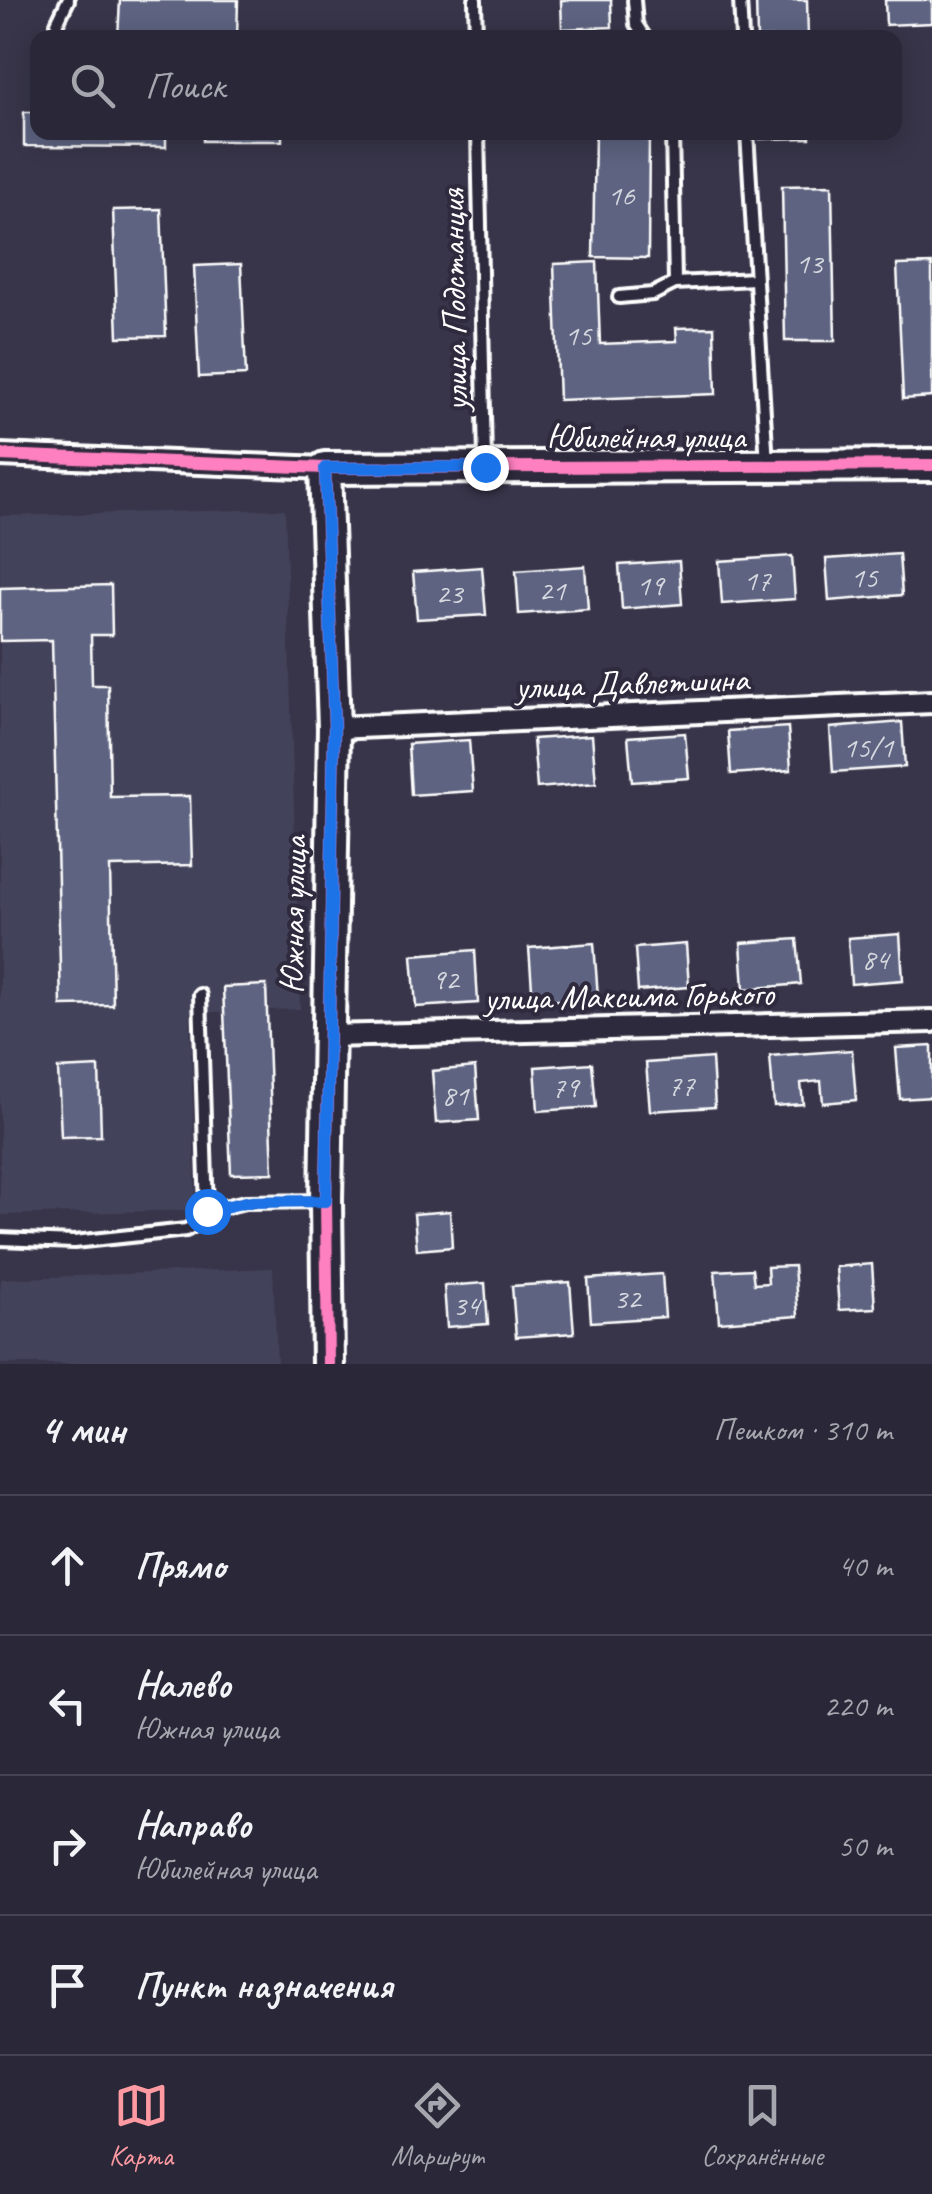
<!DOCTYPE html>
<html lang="ru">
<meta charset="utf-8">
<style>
:root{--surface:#2a2838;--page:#363443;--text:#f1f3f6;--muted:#a5a6ae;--line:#464453;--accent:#ff9aa2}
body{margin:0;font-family:Caveat,sans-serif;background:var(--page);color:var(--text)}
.stop{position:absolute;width:30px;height:30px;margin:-22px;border:8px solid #1a73e8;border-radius:50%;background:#fff}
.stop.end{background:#1a73e8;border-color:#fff;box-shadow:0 2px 10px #0008}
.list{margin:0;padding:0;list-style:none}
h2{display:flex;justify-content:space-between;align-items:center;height:130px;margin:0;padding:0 40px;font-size:42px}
h2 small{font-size:32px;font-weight:400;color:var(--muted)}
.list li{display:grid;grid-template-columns:65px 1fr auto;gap:30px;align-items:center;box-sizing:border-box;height:140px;padding:0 40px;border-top:2px solid var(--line)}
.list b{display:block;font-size:38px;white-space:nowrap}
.list p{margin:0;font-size:32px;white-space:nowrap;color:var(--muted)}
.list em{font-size:32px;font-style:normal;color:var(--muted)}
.icon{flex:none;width:55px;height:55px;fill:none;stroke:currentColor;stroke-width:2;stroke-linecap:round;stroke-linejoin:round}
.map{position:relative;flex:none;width:932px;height:1364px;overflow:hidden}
.search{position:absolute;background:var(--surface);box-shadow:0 5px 25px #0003;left:30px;right:30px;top:30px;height:110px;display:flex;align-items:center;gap:25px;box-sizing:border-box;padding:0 35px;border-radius:20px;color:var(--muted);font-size:38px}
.sheet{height:690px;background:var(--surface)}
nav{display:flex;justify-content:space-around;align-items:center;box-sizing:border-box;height:140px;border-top:2px solid var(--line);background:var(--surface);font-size:28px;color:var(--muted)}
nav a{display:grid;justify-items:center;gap:5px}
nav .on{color:var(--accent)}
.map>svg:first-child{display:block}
.built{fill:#43435a}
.building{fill:#5d6380;stroke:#fff;stroke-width:2.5}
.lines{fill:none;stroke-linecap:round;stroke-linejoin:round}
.lane-casing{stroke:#fff;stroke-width:18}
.street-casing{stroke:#fff;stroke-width:28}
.secondary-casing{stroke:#fff;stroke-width:38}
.lane{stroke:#2f2a3d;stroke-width:10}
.street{stroke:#2f2a3d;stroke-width:20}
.secondary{stroke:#2f2a3d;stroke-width:30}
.cycleway-casing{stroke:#2f2a3d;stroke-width:19}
.cycleway{stroke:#ff80c0;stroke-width:12}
.route{stroke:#1a73e8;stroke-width:12}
.labels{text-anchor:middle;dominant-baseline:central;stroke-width:8;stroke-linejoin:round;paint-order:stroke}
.number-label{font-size:30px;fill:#d6d8df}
.street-label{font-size:35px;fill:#fff;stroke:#2f2a3d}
</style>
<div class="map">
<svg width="932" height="1364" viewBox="0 0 932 1364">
<rect width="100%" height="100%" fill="#38354a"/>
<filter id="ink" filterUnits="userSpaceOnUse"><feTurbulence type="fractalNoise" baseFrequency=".01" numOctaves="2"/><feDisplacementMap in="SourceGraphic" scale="20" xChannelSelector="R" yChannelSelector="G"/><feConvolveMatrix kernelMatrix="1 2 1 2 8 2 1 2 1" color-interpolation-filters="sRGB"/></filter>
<g filter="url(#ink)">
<g class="built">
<path d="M 285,509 L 300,1009 L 190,1013 L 196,1210 L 0,1215 L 0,516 Z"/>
<path d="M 273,1268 L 277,1364 L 0,1364 L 0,1279 Z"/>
</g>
<g class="building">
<path d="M 120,0 L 238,0 L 237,38 L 118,38 Z"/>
<path d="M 561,0 L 611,0 L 612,27 L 562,29 Z"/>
<path d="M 756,0 L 807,0 L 808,38 L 757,38 Z"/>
<path d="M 885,0 L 932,0 L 932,23 L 886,25 Z"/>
<path d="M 24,112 L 38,112 L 38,132 L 166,132 L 166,147 L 24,146 Z"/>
<rect x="203" y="132" width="79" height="9"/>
<path d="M 595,132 L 649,132 L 648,258 L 593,257 Z"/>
<path d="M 760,132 L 810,132 L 810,138 L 760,139 Z"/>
<path d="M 832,185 L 835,341 L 785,341 L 782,186 Z"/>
<path d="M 161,209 L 166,336 L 118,337 L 113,210 Z"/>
<path d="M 597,262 L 600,344 L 677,341 L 676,328 L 714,327 L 716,394 L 559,400 L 554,264 Z"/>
<path d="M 241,264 L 246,375 L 199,377 L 194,266 Z"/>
<path d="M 932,264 L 932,397 L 903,399 L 897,265 Z"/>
<path d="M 899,554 L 902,595 L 829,601 L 826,559 Z"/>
<path d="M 792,556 L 795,599 L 722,604 L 719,561 Z"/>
<path d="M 679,561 L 682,604 L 622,609 L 619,565 Z"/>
<path d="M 585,566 L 588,609 L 519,614 L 516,571 Z"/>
<path d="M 482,567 L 486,615 L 417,619 L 413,572 Z"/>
<path d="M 111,585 L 112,635 L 91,635 L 92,685 L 108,685 L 110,797 L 190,796 L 192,865 L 110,867 L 113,1005 L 61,1006 L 52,640 L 0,641 L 0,588 Z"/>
<path d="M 902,722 L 905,767 L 833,772 L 830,728 Z"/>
<path d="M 788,727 L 791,770 L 731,774 L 728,731 Z"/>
<path d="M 685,733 L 689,778 L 632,782 L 628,737 Z"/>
<path d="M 592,735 L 596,783 L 537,788 L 533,739 Z"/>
<path d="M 469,740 L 473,791 L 411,795 L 408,744 Z"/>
<path d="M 900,934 L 903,980 L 851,984 L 848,938 Z"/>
<path d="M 797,939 L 801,984 L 744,989 L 741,943 Z"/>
<path d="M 594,943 L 598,997 L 533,1002 L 529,948 Z"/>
<path d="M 686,944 L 689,987 L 638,991 L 635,948 Z"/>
<path d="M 475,950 L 478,1003 L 416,1007 L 412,955 Z"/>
<path d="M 266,985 L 273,1173 L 231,1174 L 223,987 Z"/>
<path d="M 932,1046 L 932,1097 L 900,1099 L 896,1048 Z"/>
<path d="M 852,1050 L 856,1100 L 823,1103 L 821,1081 L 801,1083 L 803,1104 L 774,1106 L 770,1056 Z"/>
<path d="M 712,1058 L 715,1107 L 650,1111 L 646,1063 Z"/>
<path d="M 592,1063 L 596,1107 L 538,1111 L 535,1067 Z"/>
<path d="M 99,1067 L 101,1136 L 61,1137 L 58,1069 Z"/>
<path d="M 475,1067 L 479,1120 L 436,1123 L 432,1071 Z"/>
<path d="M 450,1211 L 452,1247 L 417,1250 L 414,1214 Z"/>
<path d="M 872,1264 L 875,1308 L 839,1310 L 836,1267 Z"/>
<path d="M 794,1266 L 798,1316 L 719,1322 L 715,1271 L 752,1269 L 754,1284 L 768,1283 L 767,1267 Z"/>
<path d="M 662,1274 L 665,1317 L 591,1322 L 588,1279 Z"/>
<path d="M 570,1282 L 574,1333 L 516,1337 L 512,1286 Z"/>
<path d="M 485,1283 L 488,1324 L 447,1327 L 444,1286 Z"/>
</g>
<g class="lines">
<g class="lane-casing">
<g id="lane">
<path d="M 475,0 L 476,38"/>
<path d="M 634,0 L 636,24 L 645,38"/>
<path d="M 740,0 L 742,38"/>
<path d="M 57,23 L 68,0"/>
<path d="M 478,132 L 485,461"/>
<path d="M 672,132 L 675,283 L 755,279"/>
<path d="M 747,132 L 767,464"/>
<path d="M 619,297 L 653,294 L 675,283"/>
<path d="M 200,995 L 207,1211"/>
<path d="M 0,1239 L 74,1242 L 186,1230 L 203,1220 L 207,1211 L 245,1202 L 325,1201"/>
</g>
</g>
<g class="street-casing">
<g id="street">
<path d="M 0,455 L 325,468"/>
<path d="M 334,728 L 932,702"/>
<path d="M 328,1036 L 932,1021"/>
</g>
</g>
<g class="secondary-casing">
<path id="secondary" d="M 328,1364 L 326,1201 L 334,728 L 325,468 L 932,465"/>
</g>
<use href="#lane" class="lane"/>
<use href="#street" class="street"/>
<use href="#secondary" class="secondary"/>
<g class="cycleway-casing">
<g id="cycleway">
<path d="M 0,455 L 325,468 L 932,465"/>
<path d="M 325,468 L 334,728 L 326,1201 L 328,1364"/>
</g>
</g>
<use href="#cycleway" class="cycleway"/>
</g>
</g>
<g class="lines" filter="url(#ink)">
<path class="route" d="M 207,1211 L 246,1202 L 326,1201 L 334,728 L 325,468 L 485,467"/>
</g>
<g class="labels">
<g class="number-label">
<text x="621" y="195">16</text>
<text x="809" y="263">13</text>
<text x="578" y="335">15</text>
<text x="864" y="577">15</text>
<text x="757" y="580">17</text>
<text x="650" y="585">19</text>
<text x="552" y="590">21</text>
<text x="449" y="593">23</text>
<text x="868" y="747">15/1</text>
<text x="875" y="959">84</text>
<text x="445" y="979">92</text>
<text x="681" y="1085">77</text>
<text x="565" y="1087">79</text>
<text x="455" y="1095">81</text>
<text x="627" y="1298">32</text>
<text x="466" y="1305">34</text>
</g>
<g class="street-label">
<text transform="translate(454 300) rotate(-91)">улица Подстанция</text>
<text x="646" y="436">Юбилейная улица</text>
<text transform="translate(632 683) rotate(-2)">улица Давлетшина</text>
<text transform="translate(293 915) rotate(-89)">Южная улица</text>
<text transform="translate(629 996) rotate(-1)">улица Максима Горького</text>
</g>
</g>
</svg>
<div class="stop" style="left:207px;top:1211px"></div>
<div class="stop end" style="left:485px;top:467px"></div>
<div class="search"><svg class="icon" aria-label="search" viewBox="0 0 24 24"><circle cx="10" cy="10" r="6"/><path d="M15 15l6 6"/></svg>Поиск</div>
</div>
<section class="sheet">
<h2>4 мин<small>Пешком · 310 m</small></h2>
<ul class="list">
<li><svg class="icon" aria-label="ahead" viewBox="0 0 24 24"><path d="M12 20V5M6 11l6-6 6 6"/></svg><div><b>Прямо</b></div><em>40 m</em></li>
<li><svg class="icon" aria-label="left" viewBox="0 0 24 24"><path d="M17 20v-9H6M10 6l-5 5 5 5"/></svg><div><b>Налево</b><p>Южная улица</p></div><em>220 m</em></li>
<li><svg class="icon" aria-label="right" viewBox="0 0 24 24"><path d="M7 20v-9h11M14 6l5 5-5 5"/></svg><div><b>Направо</b><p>Юбилейная улица</p></div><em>50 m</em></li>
<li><svg class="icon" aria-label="arrive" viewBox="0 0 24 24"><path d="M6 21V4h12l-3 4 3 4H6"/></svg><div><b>Пункт назначения</b></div></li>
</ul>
</section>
<nav>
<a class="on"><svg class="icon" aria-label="map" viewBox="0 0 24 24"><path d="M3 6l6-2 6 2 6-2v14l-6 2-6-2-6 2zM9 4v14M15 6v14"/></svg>Карта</a>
<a><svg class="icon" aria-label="directions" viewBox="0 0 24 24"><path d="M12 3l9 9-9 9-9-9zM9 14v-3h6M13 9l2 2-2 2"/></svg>Маршрут</a>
<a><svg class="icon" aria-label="saved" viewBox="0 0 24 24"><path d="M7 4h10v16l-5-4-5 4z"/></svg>Сохранённые</a>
</nav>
